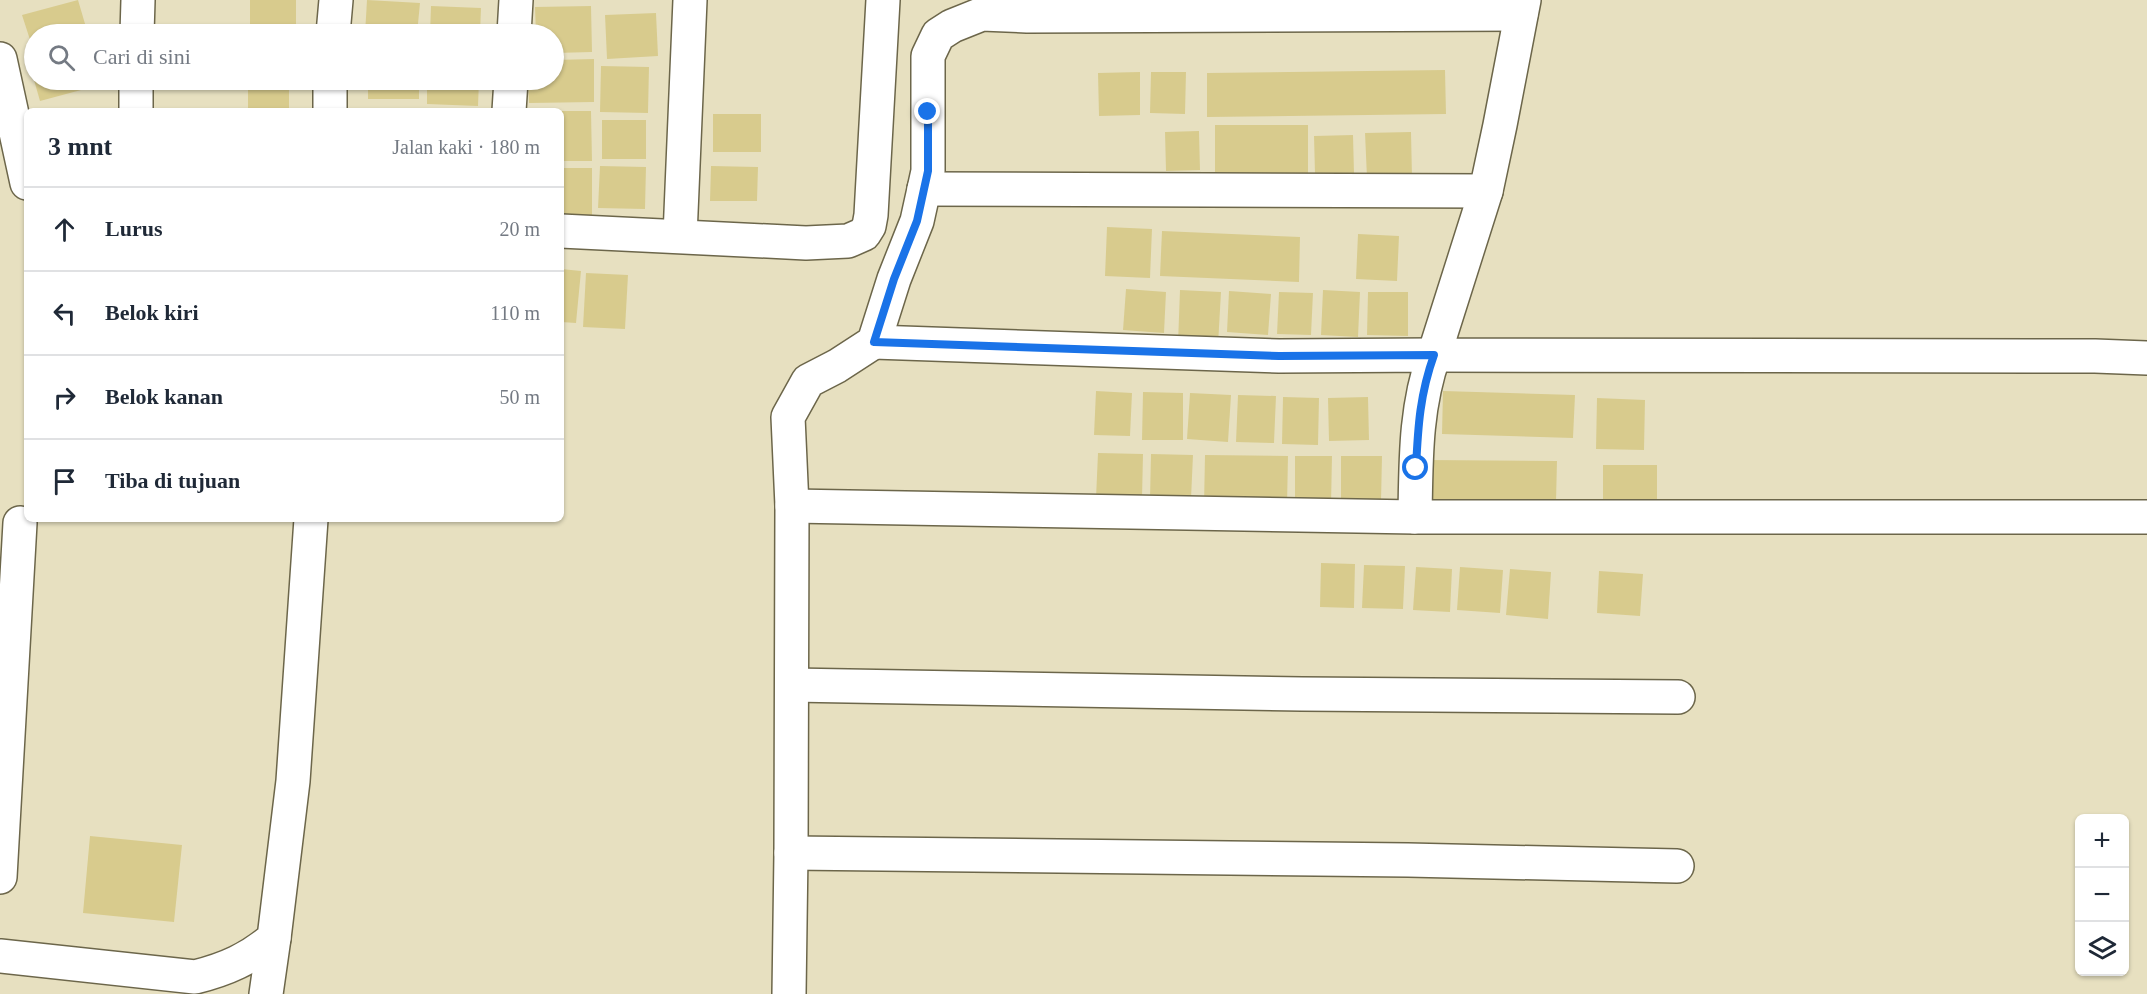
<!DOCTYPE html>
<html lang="id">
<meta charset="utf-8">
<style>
:root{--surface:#fff;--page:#f2f2f3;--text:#1f2937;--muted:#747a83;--line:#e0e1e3}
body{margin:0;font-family:Georgia,serif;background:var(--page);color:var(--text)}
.controls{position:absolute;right:18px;bottom:18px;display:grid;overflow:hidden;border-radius:9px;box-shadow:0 2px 4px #0004}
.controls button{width:54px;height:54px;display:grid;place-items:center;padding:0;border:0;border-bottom:2px solid var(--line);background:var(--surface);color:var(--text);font:30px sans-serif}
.stop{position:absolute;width:18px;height:18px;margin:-14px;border:4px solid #1a73e8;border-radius:50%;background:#fff}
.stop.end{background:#1a73e8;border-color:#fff;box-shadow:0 2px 6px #0008}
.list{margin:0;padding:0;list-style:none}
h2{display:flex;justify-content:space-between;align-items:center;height:78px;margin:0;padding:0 24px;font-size:26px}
h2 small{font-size:20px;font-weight:400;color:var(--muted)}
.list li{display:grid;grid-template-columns:39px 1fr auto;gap:18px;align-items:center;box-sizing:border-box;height:84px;padding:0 24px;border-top:2px solid var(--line)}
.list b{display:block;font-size:22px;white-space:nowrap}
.list em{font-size:20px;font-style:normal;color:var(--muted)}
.icon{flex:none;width:33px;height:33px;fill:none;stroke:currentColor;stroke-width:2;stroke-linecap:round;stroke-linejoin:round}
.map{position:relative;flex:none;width:2147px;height:994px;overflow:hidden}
.search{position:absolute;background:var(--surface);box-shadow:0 2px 4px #0004;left:24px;top:24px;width:540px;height:66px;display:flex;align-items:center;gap:15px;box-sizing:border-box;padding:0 21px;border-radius:33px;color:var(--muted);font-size:22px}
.panel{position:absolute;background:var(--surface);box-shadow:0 2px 4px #0004;left:24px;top:108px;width:540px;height:414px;border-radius:9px}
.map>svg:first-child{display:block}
.building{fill:#d8cb8d}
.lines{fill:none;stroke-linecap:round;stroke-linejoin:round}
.street-casing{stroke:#6c664a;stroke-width:36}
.street{stroke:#fff;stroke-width:33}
.route{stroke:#1a73e8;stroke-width:8}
</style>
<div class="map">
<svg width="2147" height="994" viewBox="0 0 2147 994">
<rect width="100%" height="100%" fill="#e7e0c0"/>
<g class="building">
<path d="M 78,0 L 88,34 L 34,34 L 34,52 L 22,15 Z"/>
<path d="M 250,0 L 296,0 L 296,27 L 250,26 Z"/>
<path d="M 367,0 L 420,3 L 417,34 L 365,34 Z"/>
<path d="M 431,6 L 481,8 L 480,34 L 430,34 Z"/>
<path d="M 591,6 L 592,52 L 554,53 L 554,34 L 536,34 L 535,7 Z"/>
<path d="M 656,13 L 658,56 L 607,59 L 605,15 Z"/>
<path d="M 594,59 L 594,102 L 529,103 L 528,80 L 554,80 L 554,60 Z"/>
<path d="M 601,66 L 649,67 L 648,113 L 600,112 Z"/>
<path d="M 1445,70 L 1446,114 L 1207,117 L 1207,73 Z"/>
<path d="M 1140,72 L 1140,115 L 1099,116 L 1098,73 Z"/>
<path d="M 1151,72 L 1186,72 L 1185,114 L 1150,113 Z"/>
<path d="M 34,80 L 94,80 L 96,86 L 40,101 Z"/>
<rect x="248" y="80" width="41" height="28"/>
<rect x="368" y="80" width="51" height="19"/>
<path d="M 427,80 L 479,80 L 478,106 L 427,104 Z"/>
<rect x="355" y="108" width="63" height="3"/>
<path d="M 561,111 L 591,111 L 592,161 L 561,161 Z"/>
<rect x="713" y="114" width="48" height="38"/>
<rect x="602" y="120" width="44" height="39"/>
<rect x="1215" y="125" width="93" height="58"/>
<path d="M 1199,131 L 1200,170 L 1166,171 L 1165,132 Z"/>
<path d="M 1411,132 L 1412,177 L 1367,178 L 1365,133 Z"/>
<path d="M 1353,135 L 1354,173 L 1315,174 L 1314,136 Z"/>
<path d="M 600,166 L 646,167 L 645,209 L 598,208 Z"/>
<path d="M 711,166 L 758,167 L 757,201 L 710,201 Z"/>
<rect x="561" y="168" width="31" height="52"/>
<path d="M 1107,227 L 1152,229 L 1150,278 L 1105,276 Z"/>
<path d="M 1162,231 L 1300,237 L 1299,282 L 1160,276 Z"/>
<path d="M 1358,234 L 1399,236 L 1397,281 L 1356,279 Z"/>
<path d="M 561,269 L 581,271 L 576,323 L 561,322 Z"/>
<path d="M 586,273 L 628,275 L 625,329 L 583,327 Z"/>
<path d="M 1126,289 L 1166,292 L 1164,333 L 1123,330 Z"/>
<path d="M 1180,290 L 1221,292 L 1218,345 L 1178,343 Z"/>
<path d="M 1323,290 L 1360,292 L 1358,337 L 1321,335 Z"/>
<path d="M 1229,291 L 1271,294 L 1268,335 L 1227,332 Z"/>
<path d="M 1279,292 L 1313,293 L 1311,335 L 1277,334 Z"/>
<path d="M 1368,292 L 1408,292 L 1408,336 L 1367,335 Z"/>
<path d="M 1096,391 L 1132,393 L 1130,436 L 1094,435 Z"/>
<path d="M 1443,391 L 1575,395 L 1573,438 L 1442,434 Z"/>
<path d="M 1143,392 L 1183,393 L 1183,440 L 1142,440 Z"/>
<path d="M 1190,393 L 1231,395 L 1228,442 L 1187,439 Z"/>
<path d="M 1238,395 L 1276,396 L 1274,443 L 1236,442 Z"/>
<path d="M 1283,397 L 1319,398 L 1318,445 L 1282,444 Z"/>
<path d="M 1368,397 L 1369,440 L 1329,441 L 1328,398 Z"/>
<path d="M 1597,398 L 1645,400 L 1644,450 L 1596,449 Z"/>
<path d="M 1098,453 L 1143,454 L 1142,499 L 1096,498 Z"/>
<path d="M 1151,454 L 1193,455 L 1191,499 L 1150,499 Z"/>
<path d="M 1205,455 L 1288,456 L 1287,506 L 1204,505 Z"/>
<path d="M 1295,456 L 1332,456 L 1331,505 L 1295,504 Z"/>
<path d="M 1341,456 L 1382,456 L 1381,502 L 1341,502 Z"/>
<path d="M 1425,460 L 1557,461 L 1556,502 L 1425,501 Z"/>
<rect x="1603" y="465" width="54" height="43"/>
<path d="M 1321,563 L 1355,564 L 1354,608 L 1320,607 Z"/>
<path d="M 1364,565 L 1405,566 L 1403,609 L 1362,608 Z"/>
<path d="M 1416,567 L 1452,569 L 1450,612 L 1413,610 Z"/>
<path d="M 1460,567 L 1503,570 L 1500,613 L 1457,610 Z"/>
<path d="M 1510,569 L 1551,572 L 1548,619 L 1506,615 Z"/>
<path d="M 1599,571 L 1643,574 L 1640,616 L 1597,613 Z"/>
<path d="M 90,836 L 182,845 L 174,922 L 83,913 Z"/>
</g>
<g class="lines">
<g class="street-casing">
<g id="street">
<path d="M 1524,0 L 1500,125 L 1486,191 L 1434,355 L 2095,356 L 2147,358"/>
<path d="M 137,34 L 138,0"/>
<path d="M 333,34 L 336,0"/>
<path d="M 514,34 L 516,0"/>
<path d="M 0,59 L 27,183"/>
<path d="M 330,80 L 330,111"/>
<path d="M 136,111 L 136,80"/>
<path d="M 509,111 L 511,80"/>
<path d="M 924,189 L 1486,191"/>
<path d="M 561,231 L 806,243 L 848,241 L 864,234 L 869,226 L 871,215 L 883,0"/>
<path d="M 680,236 L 690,0"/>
<path d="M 874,342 L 1279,356 L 1434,355 C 1415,408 1416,461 1415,517"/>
<path d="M 792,506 L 1415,517 L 2147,517"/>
<path d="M 792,685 L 1302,694 L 1678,697"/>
<path d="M 791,853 L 1408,860 L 1677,866"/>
<path d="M 0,877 L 20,523"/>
<path d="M 0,956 L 195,977 C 227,969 249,959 274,938 L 293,781 L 311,519"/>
<path d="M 266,994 L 274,938"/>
<path d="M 789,994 L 791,853 L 792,506 L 788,417 L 808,381 L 837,366 L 874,342 L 894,279 L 917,221 L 928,171 L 928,56 L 938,35 L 952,26 L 982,14 L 1027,16 L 1521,14"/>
</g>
</g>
<use href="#street" class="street"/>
</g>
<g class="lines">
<path class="route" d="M 928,112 L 928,171 L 917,221 L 894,279 L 874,342 L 1279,356 L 1434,355 C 1420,394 1418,426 1416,468"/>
</g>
</svg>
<div class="controls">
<button>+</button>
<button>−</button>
<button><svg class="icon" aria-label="layers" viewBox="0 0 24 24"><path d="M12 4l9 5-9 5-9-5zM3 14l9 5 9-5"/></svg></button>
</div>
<div class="stop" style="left:1416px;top:468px"></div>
<div class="stop end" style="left:928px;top:112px"></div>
<div class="search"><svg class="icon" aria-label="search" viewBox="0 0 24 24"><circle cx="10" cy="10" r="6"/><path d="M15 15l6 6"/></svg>Cari di sini</div>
<section class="panel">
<h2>3 mnt<small>Jalan kaki · 180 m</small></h2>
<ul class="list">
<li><svg class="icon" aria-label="ahead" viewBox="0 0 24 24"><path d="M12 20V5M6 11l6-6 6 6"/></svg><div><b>Lurus</b></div><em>20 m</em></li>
<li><svg class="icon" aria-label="left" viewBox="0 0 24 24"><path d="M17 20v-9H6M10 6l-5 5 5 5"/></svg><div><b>Belok kiri</b></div><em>110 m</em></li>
<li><svg class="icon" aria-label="right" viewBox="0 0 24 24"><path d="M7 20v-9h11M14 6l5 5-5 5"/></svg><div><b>Belok kanan</b></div><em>50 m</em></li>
<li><svg class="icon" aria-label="arrive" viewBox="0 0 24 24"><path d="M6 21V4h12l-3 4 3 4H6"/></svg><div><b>Tiba di tujuan</b></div></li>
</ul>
</section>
</div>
